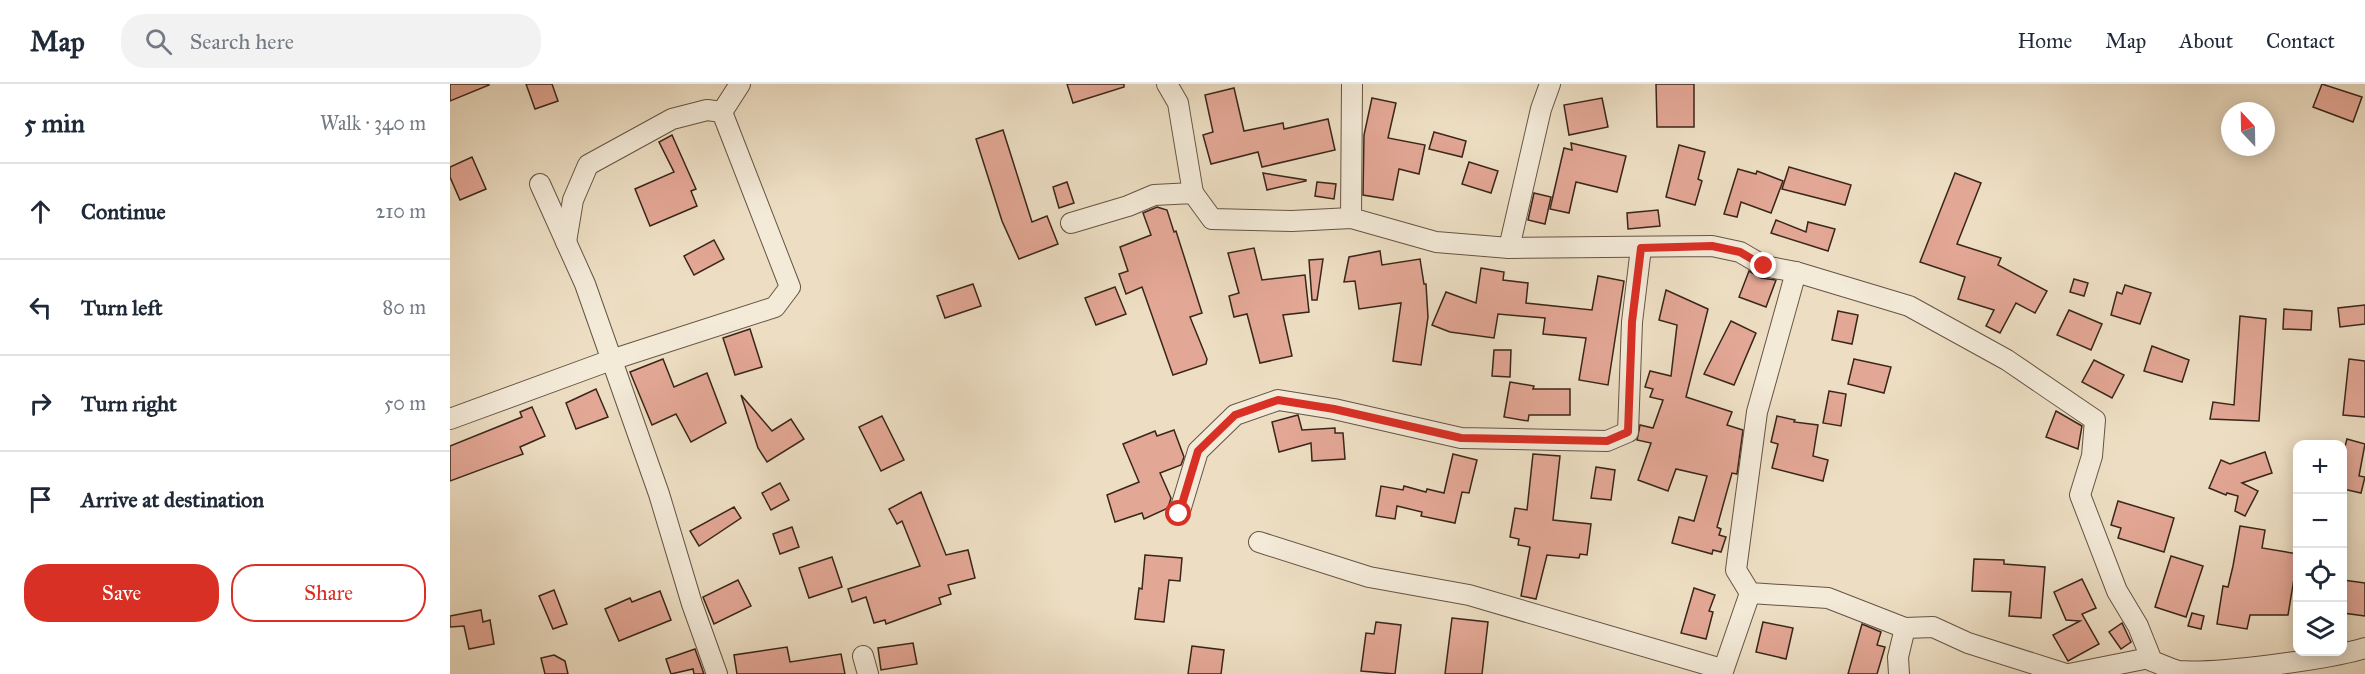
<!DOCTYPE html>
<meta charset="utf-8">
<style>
:root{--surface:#fff;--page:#f2f2f3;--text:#1f2937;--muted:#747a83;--line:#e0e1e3;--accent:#d93025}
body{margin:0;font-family:"IM FELL Great Primer",serif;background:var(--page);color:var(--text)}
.controls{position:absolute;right:18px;bottom:18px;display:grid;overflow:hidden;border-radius:12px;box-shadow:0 3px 15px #0003}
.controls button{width:54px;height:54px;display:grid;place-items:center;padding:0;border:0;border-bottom:2px solid var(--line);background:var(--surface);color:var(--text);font:30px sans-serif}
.compass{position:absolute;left:1771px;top:18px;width:54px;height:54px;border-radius:50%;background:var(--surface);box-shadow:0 3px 15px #0003;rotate:338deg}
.stop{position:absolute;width:18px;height:18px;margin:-14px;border:4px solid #d93025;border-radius:50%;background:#fff}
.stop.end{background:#d93025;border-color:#fff;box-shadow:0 2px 6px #0008}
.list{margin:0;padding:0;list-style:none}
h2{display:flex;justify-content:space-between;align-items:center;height:78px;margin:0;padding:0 24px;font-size:26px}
h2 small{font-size:20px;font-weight:400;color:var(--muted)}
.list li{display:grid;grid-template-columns:39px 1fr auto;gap:18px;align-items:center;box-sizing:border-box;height:96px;padding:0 24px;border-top:2px solid var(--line)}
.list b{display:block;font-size:22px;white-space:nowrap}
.list em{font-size:20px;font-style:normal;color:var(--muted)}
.actions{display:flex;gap:12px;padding:18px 24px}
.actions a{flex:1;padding:14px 0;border:2px solid var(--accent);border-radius:24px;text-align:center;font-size:21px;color:var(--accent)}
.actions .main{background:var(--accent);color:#fff}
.icon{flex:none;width:33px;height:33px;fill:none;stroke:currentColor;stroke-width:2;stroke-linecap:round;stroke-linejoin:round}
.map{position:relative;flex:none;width:1915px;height:590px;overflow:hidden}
header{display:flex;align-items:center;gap:36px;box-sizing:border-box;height:84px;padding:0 30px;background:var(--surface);border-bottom:2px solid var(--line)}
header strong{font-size:28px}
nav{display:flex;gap:33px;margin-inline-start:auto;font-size:21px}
.search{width:420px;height:54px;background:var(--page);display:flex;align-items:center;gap:15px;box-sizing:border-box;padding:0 21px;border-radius:24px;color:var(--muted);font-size:22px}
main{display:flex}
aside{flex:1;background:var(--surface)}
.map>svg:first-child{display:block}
.building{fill:#e3a795;stroke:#39261a;stroke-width:1.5}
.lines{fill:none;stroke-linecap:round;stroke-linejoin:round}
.minor-casing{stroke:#665444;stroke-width:22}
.minor{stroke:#f3ead8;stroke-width:20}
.route{stroke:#d93025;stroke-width:8}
</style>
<header>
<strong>Map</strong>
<div class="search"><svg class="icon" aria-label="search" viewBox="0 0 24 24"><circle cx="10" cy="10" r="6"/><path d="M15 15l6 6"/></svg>Search here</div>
<nav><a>Home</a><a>Map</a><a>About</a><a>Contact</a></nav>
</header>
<main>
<aside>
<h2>5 min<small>Walk · 340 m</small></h2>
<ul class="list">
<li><svg class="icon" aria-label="ahead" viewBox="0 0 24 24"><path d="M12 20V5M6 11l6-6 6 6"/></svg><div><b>Continue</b></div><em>210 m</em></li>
<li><svg class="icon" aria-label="left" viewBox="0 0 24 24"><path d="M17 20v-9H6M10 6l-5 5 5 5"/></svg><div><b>Turn left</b></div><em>80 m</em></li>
<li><svg class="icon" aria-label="right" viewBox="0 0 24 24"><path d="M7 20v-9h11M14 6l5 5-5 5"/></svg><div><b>Turn right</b></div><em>50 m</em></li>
<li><svg class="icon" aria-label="arrive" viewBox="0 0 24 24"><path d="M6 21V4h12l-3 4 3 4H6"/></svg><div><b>Arrive at destination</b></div></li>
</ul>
<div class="actions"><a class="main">Save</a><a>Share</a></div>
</aside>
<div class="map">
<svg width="1915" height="590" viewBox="0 0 1915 590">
<rect width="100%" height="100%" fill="#eddec3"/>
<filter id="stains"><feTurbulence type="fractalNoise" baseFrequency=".00333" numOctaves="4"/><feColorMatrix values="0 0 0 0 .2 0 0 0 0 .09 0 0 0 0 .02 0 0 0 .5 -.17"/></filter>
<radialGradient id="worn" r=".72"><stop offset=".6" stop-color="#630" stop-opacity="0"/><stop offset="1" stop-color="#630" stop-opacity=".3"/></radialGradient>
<g class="building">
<path d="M 0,0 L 39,0 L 39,1 L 0,17 Z"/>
<path d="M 76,0 L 102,0 L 108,17 L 85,25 Z"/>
<path d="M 617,0 L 674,0 L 674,3 L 623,19 Z"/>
<path d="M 1206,0 L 1244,0 L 1244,43 L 1207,43 Z"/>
<path d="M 1872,0 L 1912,13 L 1903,38 L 1863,23 Z"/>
<path d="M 784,4 L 794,47 L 833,39 L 834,45 L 878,35 L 885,66 L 812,83 L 808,68 L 761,80 L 753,51 L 763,48 L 755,11 Z"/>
<path d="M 922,14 L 946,19 L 938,54 L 975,61 L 969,90 L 949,85 L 943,116 L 913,111 L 914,51 Z"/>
<path d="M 1152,14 L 1158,43 L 1119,51 L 1114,21 Z"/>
<path d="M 553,46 L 582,138 L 597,132 L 608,160 L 569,175 L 552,137 L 526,55 Z"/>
<path d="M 984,48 L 1016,57 L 1012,73 L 979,65 Z"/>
<path d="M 222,51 L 246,105 L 241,107 L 247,122 L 200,142 L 185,105 L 224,88 L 209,58 Z"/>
<path d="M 1121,59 L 1176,72 L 1167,108 L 1126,98 L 1119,129 L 1100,125 L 1114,64 L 1122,66 Z"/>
<path d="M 1229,61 L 1255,68 L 1248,95 L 1252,97 L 1245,121 L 1216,113 Z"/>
<path d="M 22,73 L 36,105 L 10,116 L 0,93 L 0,83 Z"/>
<path d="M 1019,78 L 1048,87 L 1041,109 L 1012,100 Z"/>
<path d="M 1339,83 L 1401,101 L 1395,121 L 1332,105 Z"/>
<path d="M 1288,85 L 1306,90 L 1307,87 L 1333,97 L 1321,129 L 1291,118 L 1287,133 L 1274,130 Z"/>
<path d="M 813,89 L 856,96 L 856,97 L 817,106 Z"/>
<path d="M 1505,89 L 1531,99 L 1507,160 L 1551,174 L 1548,181 L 1597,207 L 1585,229 L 1566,219 L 1550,249 L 1536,242 L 1544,226 L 1508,215 L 1515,193 L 1470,178 Z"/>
<path d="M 617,98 L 624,119 L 609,124 L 603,103 Z"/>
<path d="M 867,98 L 886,100 L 884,115 L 865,112 Z"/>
<path d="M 1084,109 L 1101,113 L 1095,140 L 1078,136 Z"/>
<path d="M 707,123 L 717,126 L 724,148 L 726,147 L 752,229 L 740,233 L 757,275 L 756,280 L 723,291 L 692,203 L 676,210 L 669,190 L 678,187 L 670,163 L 701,151 L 693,129 Z"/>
<path d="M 1208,126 L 1210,142 L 1178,145 L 1177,129 Z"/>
<path d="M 1326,136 L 1356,148 L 1358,138 L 1385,145 L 1378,167 L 1321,149 Z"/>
<path d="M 264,156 L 274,175 L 244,191 L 234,172 Z"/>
<path d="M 804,164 L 812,196 L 855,191 L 859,228 L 833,231 L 842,272 L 810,279 L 797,230 L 784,233 L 779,212 L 789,209 L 778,169 Z"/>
<path d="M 930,167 L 932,181 L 970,175 L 974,200 L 976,200 L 978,233 L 971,281 L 943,277 L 951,219 L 909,225 L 905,197 L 894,198 L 899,173 Z"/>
<path d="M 873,175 L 867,216 L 862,216 L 859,176 Z"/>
<path d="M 1031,184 L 1054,188 L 1053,196 L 1078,199 L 1076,219 L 1142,226 L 1148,192 L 1174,197 L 1158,301 L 1129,296 L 1136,254 L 1093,250 L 1095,234 L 1048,230 L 1044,254 L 1000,248 L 982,241 L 996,208 L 1026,219 Z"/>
<path d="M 1299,187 L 1311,194 L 1326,196 L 1316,223 L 1289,213 Z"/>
<path d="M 1624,195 L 1638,199 L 1634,212 L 1620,208 Z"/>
<path d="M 523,200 L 531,222 L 495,234 L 487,212 Z"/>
<path d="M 1675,201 L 1701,209 L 1690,240 L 1661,231 L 1667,208 L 1672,210 Z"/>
<path d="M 665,203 L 676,230 L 646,241 L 635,214 Z"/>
<path d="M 1216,206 L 1258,225 L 1236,313 L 1282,328 L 1277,341 L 1293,346 L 1287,390 L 1282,389 L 1267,443 L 1271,445 L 1269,451 L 1276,453 L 1271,468 L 1263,466 L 1262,470 L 1222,459 L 1229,433 L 1244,437 L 1257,392 L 1226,385 L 1218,407 L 1188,396 L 1201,359 L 1187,356 L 1190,341 L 1203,344 L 1213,316 L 1200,313 L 1203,305 L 1195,303 L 1200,287 L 1221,292 L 1227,241 L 1209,236 Z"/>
<path d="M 1915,221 L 1915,240 L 1890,243 L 1888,224 Z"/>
<path d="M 1834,225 L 1862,227 L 1861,246 L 1833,245 Z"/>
<path d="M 1619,226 L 1652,240 L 1641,266 L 1607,251 Z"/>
<path d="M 1388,227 L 1408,231 L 1402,260 L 1382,256 Z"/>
<path d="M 1790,232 L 1816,235 L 1809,337 L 1760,335 L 1763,318 L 1784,321 Z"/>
<path d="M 1281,237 L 1306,249 L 1284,301 L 1254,290 Z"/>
<path d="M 300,245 L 312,283 L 285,291 L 273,254 Z"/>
<path d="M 1702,262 L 1739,276 L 1732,298 L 1694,287 Z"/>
<path d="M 1044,266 L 1061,266 L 1060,293 L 1042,292 Z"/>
<path d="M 213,275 L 224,303 L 257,289 L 276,339 L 241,358 L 226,330 L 202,341 L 180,288 Z"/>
<path d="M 1404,275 L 1441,283 L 1434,309 L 1398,300 Z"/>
<path d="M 1899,275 L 1915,277 L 1915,333 L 1893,331 Z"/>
<path d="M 1644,276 L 1674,291 L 1662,314 L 1632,298 Z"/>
<path d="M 1060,298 L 1084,302 L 1083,305 L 1120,305 L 1120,331 L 1079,331 L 1078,337 L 1054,333 Z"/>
<path d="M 146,305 L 158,333 L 126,345 L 116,319 Z"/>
<path d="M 1379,307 L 1396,310 L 1391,342 L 1373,339 Z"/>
<path d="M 291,311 L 322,347 L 341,335 L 354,355 L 317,378 L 308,364 Z"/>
<path d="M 82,323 L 95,352 L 70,363 L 73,370 L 0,397 L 0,362 L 72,333 L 70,328 Z"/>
<path d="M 1606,327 L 1632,342 L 1628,365 L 1596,353 Z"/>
<path d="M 848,331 L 852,346 L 885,344 L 885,349 L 893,349 L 895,375 L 862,377 L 861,359 L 829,368 L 822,338 Z"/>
<path d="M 432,332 L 454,376 L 431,387 L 409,343 Z"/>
<path d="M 1327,332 L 1345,336 L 1344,338 L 1368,341 L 1363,372 L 1378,376 L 1373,397 L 1322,384 L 1328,360 L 1321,358 Z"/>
<path d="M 724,346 L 734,373 L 731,381 L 710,389 L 721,414 L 718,424 L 694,435 L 692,429 L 665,438 L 657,411 L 689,398 L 673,360 L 705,347 L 707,352 Z"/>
<path d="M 1897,355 L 1915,360 L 1909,392 L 1915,393 L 1911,409 L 1893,405 L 1893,370 Z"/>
<path d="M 1815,368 L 1822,389 L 1792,399 L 1808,407 L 1795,432 L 1785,427 L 1788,412 L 1777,409 L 1776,411 L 1759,404 L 1771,376 L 1780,380 Z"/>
<path d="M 1003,370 L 1027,376 L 1019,409 L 1012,408 L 1005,439 L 971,432 L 972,428 L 947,422 L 945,435 L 926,432 L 931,402 L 953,406 L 954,402 L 976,408 L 977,405 L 994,409 Z"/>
<path d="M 1083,370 L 1110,372 L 1103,436 L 1141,440 L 1137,471 L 1130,470 L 1129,474 L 1097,471 L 1086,515 L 1071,512 L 1080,463 L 1068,461 L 1069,455 L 1060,453 L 1065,424 L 1077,426 Z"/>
<path d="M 1146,383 L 1165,386 L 1161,416 L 1141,414 Z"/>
<path d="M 330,399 L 339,416 L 321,426 L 312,409 Z"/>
<path d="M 471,408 L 496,471 L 518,466 L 525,494 L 498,501 L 501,510 L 489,514 L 491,520 L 436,540 L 435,536 L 424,539 L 416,513 L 402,518 L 398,505 L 470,482 L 452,437 L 447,440 L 439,425 Z"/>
<path d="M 1668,417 L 1724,434 L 1714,468 L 1668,454 L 1671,444 L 1661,441 Z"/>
<path d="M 284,423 L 291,434 L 249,462 L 240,447 Z"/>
<path d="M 1790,442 L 1815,446 L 1812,464 L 1848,470 L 1838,531 L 1800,531 L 1797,545 L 1767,540 L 1773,502 L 1778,503 L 1783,482 Z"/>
<path d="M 342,443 L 349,463 L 330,470 L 323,450 Z"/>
<path d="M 695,471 L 732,474 L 730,497 L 719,496 L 714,538 L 685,535 L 689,504 L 692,505 Z"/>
<path d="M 1721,472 L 1753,482 L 1736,533 L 1705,523 Z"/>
<path d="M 382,473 L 392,503 L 359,514 L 349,484 Z"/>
<path d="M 1524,475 L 1554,476 L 1554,480 L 1595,483 L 1591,534 L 1559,532 L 1561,508 L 1522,507 Z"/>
<path d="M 1632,495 L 1646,524 L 1632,530 L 1649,560 L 1618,577 L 1603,551 L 1630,537 L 1616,536 L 1604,508 Z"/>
<path d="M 288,496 L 301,522 L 264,540 L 253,513 Z"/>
<path d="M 1893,496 L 1915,499 L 1915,532 L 1893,529 Z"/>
<path d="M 1244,504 L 1265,511 L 1259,527 L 1263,528 L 1256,555 L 1231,549 Z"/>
<path d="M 104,506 L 117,540 L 103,545 L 89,512 Z"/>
<path d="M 210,507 L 221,536 L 169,557 L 155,525 L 180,514 L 182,518 Z"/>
<path d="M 31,526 L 33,538 L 40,536 L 44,560 L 19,565 L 14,542 L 0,543 L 0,532 Z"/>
<path d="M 1742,529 L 1754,532 L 1751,545 L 1738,542 Z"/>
<path d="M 1002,534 L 1038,538 L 1032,590 L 995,590 Z"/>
<path d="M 926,538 L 951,541 L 945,590 L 911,587 L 916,549 L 924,550 Z"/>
<path d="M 1313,538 L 1343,544 L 1336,575 L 1306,568 Z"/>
<path d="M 1672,539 L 1681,558 L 1671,565 L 1659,548 Z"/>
<path d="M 1412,540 L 1431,548 L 1427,561 L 1435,563 L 1427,590 L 1398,590 Z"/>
<path d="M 463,559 L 467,580 L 431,586 L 428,564 Z"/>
<path d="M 742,562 L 774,566 L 771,590 L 738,590 Z"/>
<path d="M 337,563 L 340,578 L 391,570 L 395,590 L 287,590 L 284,571 Z"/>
<path d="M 245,565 L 254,590 L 244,590 L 243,585 L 221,590 L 216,575 Z"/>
<path d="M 104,571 L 115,577 L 118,590 L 95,590 L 91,574 Z"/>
</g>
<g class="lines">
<g class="minor-casing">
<g id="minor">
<path d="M 717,0 L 728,19 L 743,109"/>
<path d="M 272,28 L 290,0"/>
<path d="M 90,100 L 135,200 L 209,410 L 242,520 L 267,590"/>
<path d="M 901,134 L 902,0"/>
<path d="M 621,139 L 678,122 L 704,111 L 743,109 L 762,135 L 842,137 L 901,134 L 986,158 L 1059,164 L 1262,162 L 1290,168 L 1314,182 L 1346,188 L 1459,222 L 1557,276 L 1645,336 L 1642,372 L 1630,411 L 1667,507 L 1688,542 L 1702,577 C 1710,580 1719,584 1728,587 C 1768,590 1874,576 1915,564"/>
<path d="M 1059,164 L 1091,25 L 1100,0"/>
<path d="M 1346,188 L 1307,328 L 1286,486 L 1300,509 L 1378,514 L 1455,544"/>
<path d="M 0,335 L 161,276 L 325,223 L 340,203 L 272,28 L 257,26 L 222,35 L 138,81 L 123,116 L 116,158"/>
<path d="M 729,430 L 748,367 L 785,331 L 828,316 L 884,325 L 1011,354 L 1157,357 L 1178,348 L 1182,238 L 1191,164"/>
<path d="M 809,458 L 919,493 L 1019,511 L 1272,585"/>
<path d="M 413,572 L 418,590"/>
<path d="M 1272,590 L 1300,509"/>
<path d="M 1449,590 L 1448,573 L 1455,544 L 1483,543 L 1518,559 L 1616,590"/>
<path d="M 1619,590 L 1699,574"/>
</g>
</g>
<use href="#minor" class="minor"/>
</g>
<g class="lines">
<path class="route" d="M 729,430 L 748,367 L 785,331 L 828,316 L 884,325 L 1011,354 L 1157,357 L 1178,348 L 1182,238 L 1191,164 L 1262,162 L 1290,168 L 1314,182"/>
</g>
<rect width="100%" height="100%" filter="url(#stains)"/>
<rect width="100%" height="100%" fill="url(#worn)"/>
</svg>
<div class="controls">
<button>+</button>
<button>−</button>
<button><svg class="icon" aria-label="locate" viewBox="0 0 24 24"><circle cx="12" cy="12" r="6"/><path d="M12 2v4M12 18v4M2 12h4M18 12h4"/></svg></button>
<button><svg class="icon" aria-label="layers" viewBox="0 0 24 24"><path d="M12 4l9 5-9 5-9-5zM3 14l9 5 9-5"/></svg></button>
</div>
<svg class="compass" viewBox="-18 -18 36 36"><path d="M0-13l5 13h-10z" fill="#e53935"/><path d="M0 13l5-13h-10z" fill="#747a83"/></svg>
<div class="stop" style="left:729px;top:430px"></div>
<div class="stop end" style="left:1314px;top:182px"></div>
</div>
</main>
